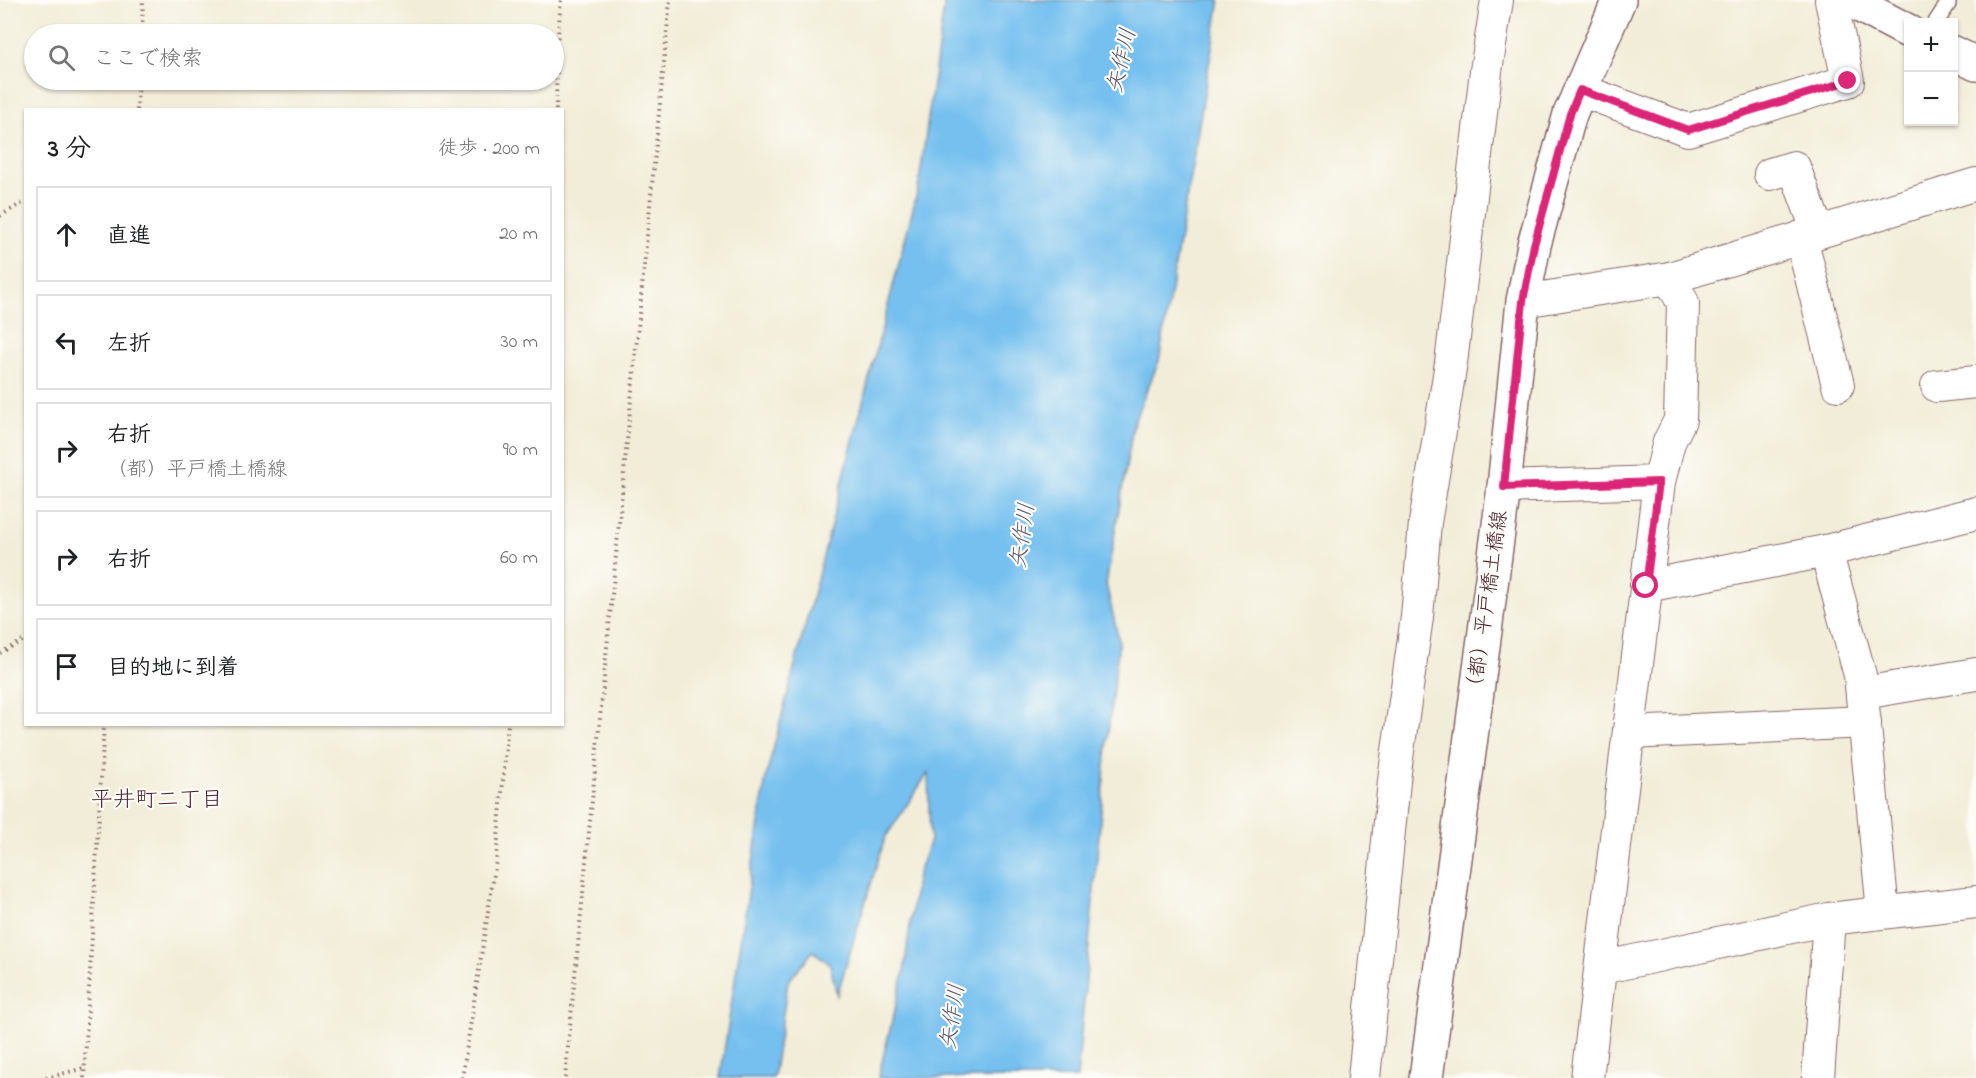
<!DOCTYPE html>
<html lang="ja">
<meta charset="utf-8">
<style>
:root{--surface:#fff;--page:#f2f2f2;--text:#202124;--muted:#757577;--line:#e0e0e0}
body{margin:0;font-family:"Indie Flower","Klee One",sans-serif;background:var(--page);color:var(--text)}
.controls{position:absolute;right:18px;top:18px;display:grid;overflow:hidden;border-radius:0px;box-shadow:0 2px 4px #0004}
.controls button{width:54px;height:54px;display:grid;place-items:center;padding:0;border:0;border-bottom:2px solid var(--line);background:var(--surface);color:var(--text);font:30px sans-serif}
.stop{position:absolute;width:18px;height:18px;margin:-14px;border:4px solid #db2777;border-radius:50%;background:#fff}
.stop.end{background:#db2777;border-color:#fff;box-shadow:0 2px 6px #0008}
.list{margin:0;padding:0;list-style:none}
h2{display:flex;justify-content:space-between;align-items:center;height:78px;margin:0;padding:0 24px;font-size:26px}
h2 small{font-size:20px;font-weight:400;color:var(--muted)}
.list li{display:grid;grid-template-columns:39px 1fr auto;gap:18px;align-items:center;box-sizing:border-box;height:96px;margin:0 12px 12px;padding:0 12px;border:2px solid var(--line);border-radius:0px}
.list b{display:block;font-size:22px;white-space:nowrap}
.list p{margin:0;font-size:20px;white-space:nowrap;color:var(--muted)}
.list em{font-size:20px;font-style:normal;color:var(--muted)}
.icon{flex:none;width:33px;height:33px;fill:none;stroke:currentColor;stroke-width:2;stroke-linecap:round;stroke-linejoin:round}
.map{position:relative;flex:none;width:1976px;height:1078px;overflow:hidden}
.search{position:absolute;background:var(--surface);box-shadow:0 2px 4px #0004;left:24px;top:24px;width:540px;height:66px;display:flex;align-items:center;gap:15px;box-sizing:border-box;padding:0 21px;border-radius:33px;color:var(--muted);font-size:22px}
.panel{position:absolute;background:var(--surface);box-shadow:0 2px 4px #0004;left:24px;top:108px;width:540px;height:618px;border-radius:0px}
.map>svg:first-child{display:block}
.water{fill:#75c0ef;stroke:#60708d;stroke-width:1.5}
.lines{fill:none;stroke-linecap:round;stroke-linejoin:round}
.service-casing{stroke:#856768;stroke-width:18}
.minor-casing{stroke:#856768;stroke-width:34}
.tertiary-casing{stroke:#856768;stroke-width:36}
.trunk-casing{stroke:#856768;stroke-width:36}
.path{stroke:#856768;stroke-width:4;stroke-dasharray:1.5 4.5;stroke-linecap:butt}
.service{stroke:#fff;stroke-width:15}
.minor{stroke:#fff;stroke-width:32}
.tertiary{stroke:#fff;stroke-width:33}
.trunk{stroke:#fff;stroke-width:33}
.route{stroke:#db2777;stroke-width:8}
.labels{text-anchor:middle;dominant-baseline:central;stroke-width:4.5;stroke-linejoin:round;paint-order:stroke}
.street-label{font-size:21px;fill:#4a1f2b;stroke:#fdfcf7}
.water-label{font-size:22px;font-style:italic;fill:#595770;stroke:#fdfcf7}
.neighbourhood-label{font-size:22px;fill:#4a1f2b;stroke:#fdfcf7}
</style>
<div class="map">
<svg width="1976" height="1078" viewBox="0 0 1976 1078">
<rect width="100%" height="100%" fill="#fdfcf7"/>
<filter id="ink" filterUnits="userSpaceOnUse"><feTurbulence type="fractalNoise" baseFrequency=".0167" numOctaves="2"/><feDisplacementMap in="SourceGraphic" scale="12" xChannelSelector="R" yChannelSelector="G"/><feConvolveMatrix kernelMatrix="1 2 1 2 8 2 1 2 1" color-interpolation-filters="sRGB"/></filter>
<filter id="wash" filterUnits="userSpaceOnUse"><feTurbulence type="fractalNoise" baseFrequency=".008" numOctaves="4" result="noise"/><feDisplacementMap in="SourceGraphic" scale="24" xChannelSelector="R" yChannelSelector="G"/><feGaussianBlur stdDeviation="1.35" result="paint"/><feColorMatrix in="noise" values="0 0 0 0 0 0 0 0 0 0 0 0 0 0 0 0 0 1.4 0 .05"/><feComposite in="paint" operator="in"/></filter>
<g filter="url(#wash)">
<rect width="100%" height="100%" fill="#f2edd8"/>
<path class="water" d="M 945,0 L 1220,0 L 1159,361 L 1134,421 L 1106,584 L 1119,641 L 1109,723 L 1077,1078 L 878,1078 L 904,972 L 916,879 L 930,840 L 928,773 L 885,838 L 837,995 L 830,964 L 813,951 L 788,982 L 773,1078 L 720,1078 L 766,777 L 918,189 Z"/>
</g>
<g filter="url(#ink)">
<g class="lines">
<g class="service-casing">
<path id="service" d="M 1936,22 L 1948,4 L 1948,0"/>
</g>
<g class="minor-casing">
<g id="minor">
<path d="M 1580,90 L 1688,130 L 1848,81 L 1831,0"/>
<path d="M 1770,174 L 1794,167 L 1818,232"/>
<path d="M 1801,237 L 1838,385"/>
<path d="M 1523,301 L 1670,278 L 1976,184"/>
<path d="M 1937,386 L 1976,382"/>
<path d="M 1504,487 L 1659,482"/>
<path d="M 1826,551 L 1860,675 L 1883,912"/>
<path d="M 1646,586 L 1826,551 L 1976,513"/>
<path d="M 1863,693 L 1976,674"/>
<path d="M 1629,733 L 1865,722"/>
<path d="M 1601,968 L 1829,919 L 1976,902"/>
<path d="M 1364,1078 L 1395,772 L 1417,617 L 1425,523 L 1451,363 L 1486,71 L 1497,0"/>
<path d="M 1587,1078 L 1659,482 L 1669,442 L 1680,420 L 1683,303 L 1670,278"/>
<path d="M 1818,1078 L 1829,919"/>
</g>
</g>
<g class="tertiary-casing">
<path id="tertiary" d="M 1426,1078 L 1504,487 L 1523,301 L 1534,245 L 1570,114 L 1619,0"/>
</g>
<g class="trunk-casing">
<g id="trunk">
<path d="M 1849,0 L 1908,31"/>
<path d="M 1954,53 L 1976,64"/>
</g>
</g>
<g class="path">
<path d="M 142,34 L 143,0"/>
<path d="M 137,110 L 139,80"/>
<path d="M 556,110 L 557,46 L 561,0"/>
<path d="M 0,216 L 26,201"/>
<path d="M 0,653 L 26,639"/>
<path d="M 46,1078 L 84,1068"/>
<path d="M 84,1078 L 104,724"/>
<path d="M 462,1078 L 496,861 L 508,724"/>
<path d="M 565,1078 L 670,0"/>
</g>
<use href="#service" class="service"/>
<use href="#minor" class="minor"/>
<use href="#tertiary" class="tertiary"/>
<use href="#trunk" class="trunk"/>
</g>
</g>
<g class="lines" filter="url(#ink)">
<path class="route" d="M 1646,586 L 1659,482 L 1504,487 L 1523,301 L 1534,245 L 1570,114 L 1580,90 L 1688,130 L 1848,81"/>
</g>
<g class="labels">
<g class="street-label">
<text transform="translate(1488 604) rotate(-82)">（都）平戸橋土橋線</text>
</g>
<g class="water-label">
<text transform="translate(1123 61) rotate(-77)">矢作川</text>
<text transform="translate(1024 536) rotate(-82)">矢作川</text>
<text transform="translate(954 1017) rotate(-82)">矢作川</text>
</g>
<g class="neighbourhood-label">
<text x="157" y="801">平井町二丁目</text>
</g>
</g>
</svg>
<div class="controls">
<button>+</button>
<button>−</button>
</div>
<div class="stop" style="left:1646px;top:586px"></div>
<div class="stop end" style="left:1848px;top:81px"></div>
<div class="search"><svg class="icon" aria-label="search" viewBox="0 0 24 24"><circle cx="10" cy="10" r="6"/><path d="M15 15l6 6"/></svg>ここで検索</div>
<section class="panel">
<h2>3 分<small>徒歩 · 200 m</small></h2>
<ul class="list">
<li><svg class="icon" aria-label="ahead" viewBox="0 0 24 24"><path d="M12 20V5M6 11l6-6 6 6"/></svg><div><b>直進</b></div><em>20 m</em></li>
<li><svg class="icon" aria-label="left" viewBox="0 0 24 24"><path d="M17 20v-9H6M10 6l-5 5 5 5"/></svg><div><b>左折</b></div><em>30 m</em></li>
<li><svg class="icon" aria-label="right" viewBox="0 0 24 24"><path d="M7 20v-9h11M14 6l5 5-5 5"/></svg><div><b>右折</b><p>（都）平戸橋土橋線</p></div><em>90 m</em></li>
<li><svg class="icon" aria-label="right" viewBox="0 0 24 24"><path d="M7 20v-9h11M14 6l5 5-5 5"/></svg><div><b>右折</b></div><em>60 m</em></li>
<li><svg class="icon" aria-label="arrive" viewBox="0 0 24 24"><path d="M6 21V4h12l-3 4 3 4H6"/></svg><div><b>目的地に到着</b></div></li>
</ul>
</section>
</div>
